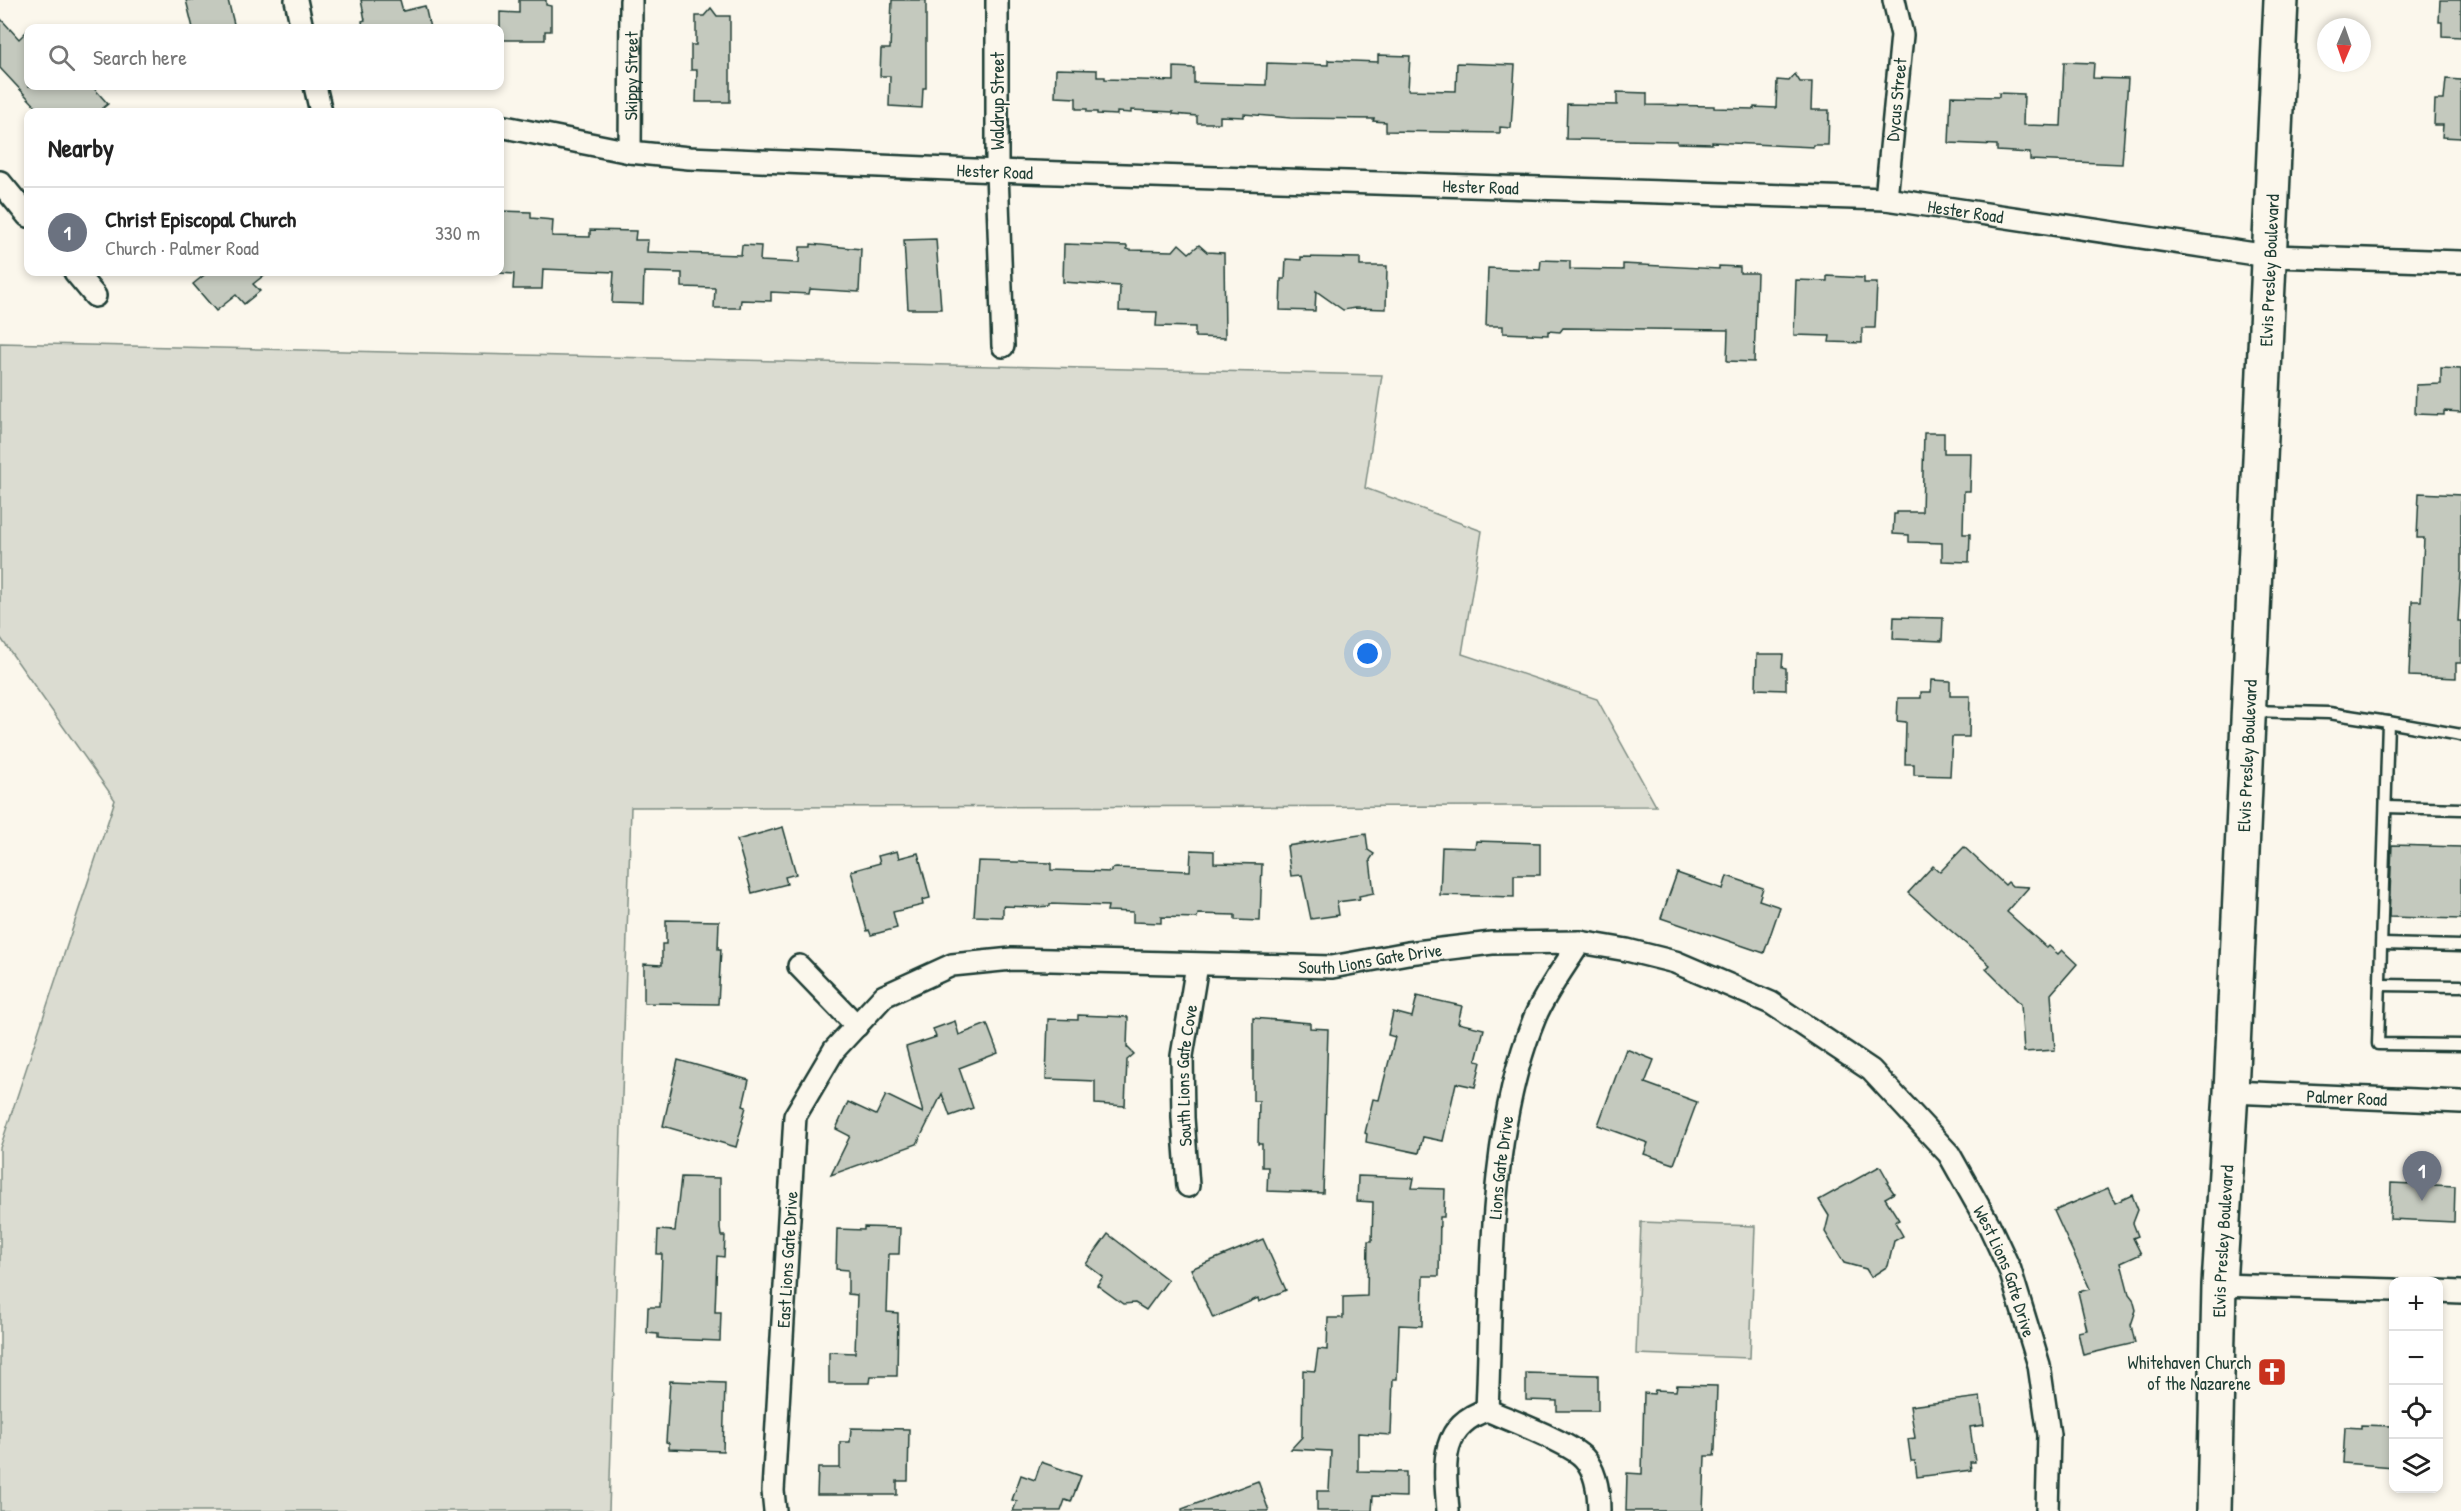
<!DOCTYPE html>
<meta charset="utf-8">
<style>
:root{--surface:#fff;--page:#f6f6f6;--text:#222;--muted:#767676;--line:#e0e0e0;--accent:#c8321e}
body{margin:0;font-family:"Patrick Hand",sans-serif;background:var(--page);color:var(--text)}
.controls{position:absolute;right:18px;bottom:18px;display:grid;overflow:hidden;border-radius:12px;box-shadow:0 3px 9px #0003}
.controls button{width:54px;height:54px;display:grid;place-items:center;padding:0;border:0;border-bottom:2px solid var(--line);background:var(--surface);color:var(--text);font:30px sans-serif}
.compass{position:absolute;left:2317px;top:18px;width:54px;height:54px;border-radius:50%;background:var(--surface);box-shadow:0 3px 9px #0003;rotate:182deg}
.you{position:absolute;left:1368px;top:654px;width:21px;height:21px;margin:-15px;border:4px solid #fff;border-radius:50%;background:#1a73e8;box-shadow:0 0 0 9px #1a73e833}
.badge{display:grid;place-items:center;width:39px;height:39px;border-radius:50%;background:var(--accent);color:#fff;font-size:20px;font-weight:700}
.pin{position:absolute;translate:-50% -50px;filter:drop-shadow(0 2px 3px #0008)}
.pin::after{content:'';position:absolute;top:32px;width:21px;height:18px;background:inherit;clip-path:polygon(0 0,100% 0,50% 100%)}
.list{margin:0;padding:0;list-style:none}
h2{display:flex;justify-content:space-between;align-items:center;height:78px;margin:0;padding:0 24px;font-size:26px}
h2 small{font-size:20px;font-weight:400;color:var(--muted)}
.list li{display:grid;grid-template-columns:39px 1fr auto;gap:18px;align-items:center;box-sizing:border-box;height:90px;padding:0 24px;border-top:2px solid var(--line)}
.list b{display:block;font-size:22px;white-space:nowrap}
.list p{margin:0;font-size:20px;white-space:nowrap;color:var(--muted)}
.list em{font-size:20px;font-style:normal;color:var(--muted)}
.icon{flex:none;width:33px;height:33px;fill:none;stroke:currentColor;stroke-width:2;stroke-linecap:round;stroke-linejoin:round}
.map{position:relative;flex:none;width:2461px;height:1511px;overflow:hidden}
.search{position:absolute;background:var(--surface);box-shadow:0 3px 9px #0003;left:24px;top:24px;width:480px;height:66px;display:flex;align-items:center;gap:15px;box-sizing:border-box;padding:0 21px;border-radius:12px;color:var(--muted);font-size:22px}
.panel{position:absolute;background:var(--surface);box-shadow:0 3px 9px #0003;left:24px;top:108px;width:480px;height:168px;border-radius:12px}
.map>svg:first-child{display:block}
.green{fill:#dbdcd1;stroke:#7d8c82;stroke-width:1.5}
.building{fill:#c4c9be;stroke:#1f3d34;stroke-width:1.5}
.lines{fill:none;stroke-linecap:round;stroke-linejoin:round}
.lane-casing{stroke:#1f3d34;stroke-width:15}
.street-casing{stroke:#1f3d34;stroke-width:26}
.primary-casing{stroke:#1f3d34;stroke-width:38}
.lane{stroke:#fbf7ec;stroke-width:10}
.street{stroke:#fbf7ec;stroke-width:21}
.primary{stroke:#fbf7ec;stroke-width:33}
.labels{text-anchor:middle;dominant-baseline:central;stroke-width:4.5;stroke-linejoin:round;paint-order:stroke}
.street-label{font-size:18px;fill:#1f3d34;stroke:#fbf7ec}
.poi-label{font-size:18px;fill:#1f3d34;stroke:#fbf7ec;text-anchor:end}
</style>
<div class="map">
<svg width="2461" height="1511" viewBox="0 0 2461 1511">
<rect width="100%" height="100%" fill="#fbf7ec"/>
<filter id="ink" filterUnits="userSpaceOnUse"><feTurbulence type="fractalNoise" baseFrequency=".0167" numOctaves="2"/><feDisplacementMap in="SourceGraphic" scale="12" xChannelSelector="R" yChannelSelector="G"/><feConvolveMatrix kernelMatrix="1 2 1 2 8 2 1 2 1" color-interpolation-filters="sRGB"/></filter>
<g filter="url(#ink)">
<g class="green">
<path d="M 0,343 L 1382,375 L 1365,488 L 1482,531 L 1462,654 L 1597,699 L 1656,806 L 631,807 L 609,1511 L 0,1511 L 0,1148 L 115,800 L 0,637 Z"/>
<path d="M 1641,1222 L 1755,1226 L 1750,1358 L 1636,1354 Z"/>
</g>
<g class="building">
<path d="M 186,0 L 228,0 L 235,28 L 193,28 Z"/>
<path d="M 361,0 L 400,0 L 403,11 L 425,6 L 430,28 L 363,28 L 362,21 L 365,20 Z"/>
<path d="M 519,0 L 546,0 L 546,5 L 551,6 L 551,31 L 545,31 L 545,40 L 500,40 L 500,12 L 519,13 Z"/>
<path d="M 892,0 L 926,0 L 926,88 L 923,88 L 922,108 L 889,106 L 890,76 L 880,76 L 881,49 L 890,49 Z"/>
<path d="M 2440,0 L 2461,0 L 2461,37 L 2442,36 L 2442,22 L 2439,22 Z"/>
<path d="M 711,8 L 717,16 L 730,16 L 730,102 L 696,102 L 697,70 L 691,70 L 691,45 L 696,45 L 696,16 L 704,16 Z"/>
<path d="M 0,18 L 19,39 L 28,30 L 28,86 L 92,86 L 108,104 L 98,112 L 41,112 L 0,68 Z"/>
<path d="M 1378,55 L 1410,56 L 1408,90 L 1456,91 L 1457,63 L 1515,65 L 1511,128 L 1500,127 L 1500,133 L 1386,131 L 1386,122 L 1373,121 L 1374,119 L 1291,118 L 1244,114 L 1244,117 L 1220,116 L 1220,123 L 1197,123 L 1197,116 L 1173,114 L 1173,112 L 1131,110 L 1131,113 L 1117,112 L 1117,115 L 1097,114 L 1097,112 L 1087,112 L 1087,109 L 1076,109 L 1076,98 L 1055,97 L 1056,69 L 1097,70 L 1097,77 L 1105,77 L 1105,79 L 1174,81 L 1174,67 L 1194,68 L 1194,83 L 1266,85 L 1267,63 L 1328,65 L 1328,60 L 1378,62 Z"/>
<path d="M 2064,62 L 2094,63 L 2093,78 L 2128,79 L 2122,164 L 2030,160 L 2030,153 L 1997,151 L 1997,145 L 1949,143 L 1951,96 L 1999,97 L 1999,93 L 2024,94 L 2023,125 L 2061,126 Z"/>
<path d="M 1795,74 L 1800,82 L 1812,82 L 1811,110 L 1829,110 L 1828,145 L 1813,145 L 1813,147 L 1712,142 L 1712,144 L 1677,143 L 1677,141 L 1566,139 L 1567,104 L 1617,105 L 1617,92 L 1647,93 L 1647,105 L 1714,106 L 1714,108 L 1754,109 L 1754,107 L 1776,108 L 1777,80 L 1789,81 Z"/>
<path d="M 2446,79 L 2461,80 L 2461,138 L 2442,137 L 2443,125 L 2434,125 L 2435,100 L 2444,100 Z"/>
<path d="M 500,211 L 531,212 L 531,218 L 553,220 L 552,236 L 590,237 L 590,230 L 636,231 L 635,240 L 648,240 L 647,252 L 741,255 L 742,245 L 761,246 L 760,261 L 799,263 L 800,247 L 811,247 L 811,244 L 861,249 L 859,292 L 810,289 L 809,294 L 771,292 L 771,301 L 741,300 L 740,308 L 714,308 L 715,288 L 682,287 L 682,273 L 644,272 L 643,304 L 612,303 L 614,272 L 543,269 L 542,289 L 513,289 L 514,274 L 500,273 Z"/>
<path d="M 936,239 L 941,309 L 908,309 L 904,240 Z"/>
<path d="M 1064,244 L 1127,246 L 1127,249 L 1130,250 L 1173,251 L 1179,244 L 1189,253 L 1199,245 L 1207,252 L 1224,253 L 1225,338 L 1195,337 L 1195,327 L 1156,326 L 1157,312 L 1119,311 L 1120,286 L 1063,282 Z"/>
<path d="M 1301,257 L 1360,258 L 1360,266 L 1387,266 L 1386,309 L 1355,308 L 1343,310 L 1316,291 L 1315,311 L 1280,310 L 1281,279 L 1285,279 L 1286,259 L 1301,260 Z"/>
<path d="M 1541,260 L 1570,261 L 1570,269 L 1623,270 L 1623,264 L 1719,269 L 1719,266 L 1740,267 L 1740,273 L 1757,273 L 1754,362 L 1727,361 L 1728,330 L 1563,328 L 1560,332 L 1548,331 L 1548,335 L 1503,333 L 1503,326 L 1486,326 L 1488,268 L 1540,270 Z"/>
<path d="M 208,272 L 268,272 L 253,284 L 260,291 L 244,304 L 236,295 L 216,311 L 193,284 Z"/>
<path d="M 1827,276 L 1864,278 L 1864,283 L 1877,283 L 1875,328 L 1862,328 L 1862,343 L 1829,342 L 1830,336 L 1794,335 L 1796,280 L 1827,281 Z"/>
<path d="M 2441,368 L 2461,369 L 2461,412 L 2444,411 L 2444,415 L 2415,414 L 2416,385 L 2441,384 Z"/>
<path d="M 1924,433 L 1944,433 L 1944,453 L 1971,453 L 1970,491 L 1964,491 L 1963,534 L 1970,534 L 1969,562 L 1942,561 L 1942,543 L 1909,542 L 1909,535 L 1893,534 L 1894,514 L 1897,514 L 1897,512 L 1922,512 Z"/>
<path d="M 2419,493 L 2461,495 L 2461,569 L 2458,621 L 2461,621 L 2461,663 L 2456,663 L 2456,678 L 2409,676 L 2412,601 L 2421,601 L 2424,538 L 2417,538 Z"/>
<path d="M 1894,617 L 1943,618 L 1942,641 L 1893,639 Z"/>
<path d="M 1757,654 L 1783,654 L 1782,667 L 1786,668 L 1786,690 L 1756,689 Z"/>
<path d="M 1932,680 L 1950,681 L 1950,696 L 1970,696 L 1969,737 L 1952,737 L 1950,776 L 1914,775 L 1914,764 L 1905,764 L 1906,722 L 1897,721 L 1898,698 L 1921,698 L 1921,692 L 1931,692 Z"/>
<path d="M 783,827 L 796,874 L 785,877 L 787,884 L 752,893 L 737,840 Z"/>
<path d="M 1366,834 L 1368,850 L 1374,854 L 1370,860 L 1374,893 L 1359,896 L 1360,899 L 1337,902 L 1339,915 L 1311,919 L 1302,875 L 1291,876 L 1287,846 Z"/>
<path d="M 1476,841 L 1540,843 L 1540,875 L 1514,875 L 1514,897 L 1440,895 L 1442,847 L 1475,848 Z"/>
<path d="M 2392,845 L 2461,847 L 2461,919 L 2389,917 Z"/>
<path d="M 1964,847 L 2005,885 L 2008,882 L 2012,886 L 2029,887 L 2007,912 L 2047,948 L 2049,946 L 2058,954 L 2062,950 L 2077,964 L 2051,994 L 2055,1050 L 2024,1052 L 2021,1004 L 1986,969 L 1990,965 L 1908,893 L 1933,866 L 1940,872 Z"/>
<path d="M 1191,850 L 1214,851 L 1214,863 L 1262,864 L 1260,921 L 1235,920 L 1235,915 L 1198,914 L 1197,918 L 1161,917 L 1161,923 L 1133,922 L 1133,912 L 1107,911 L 1108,906 L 1050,904 L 1050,906 L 1037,907 L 1003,906 L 1003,917 L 974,916 L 978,861 L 1051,863 L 1051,870 L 1111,872 L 1111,869 L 1116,868 L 1190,871 Z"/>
<path d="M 897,851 L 899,858 L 918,853 L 930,898 L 922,900 L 923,905 L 893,912 L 897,928 L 871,935 L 869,930 L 867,931 L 851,871 L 880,863 L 878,856 Z"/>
<path d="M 1677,873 L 1723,889 L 1727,876 L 1763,888 L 1759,900 L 1780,907 L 1764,953 L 1661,918 Z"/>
<path d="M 666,920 L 719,921 L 718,949 L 721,949 L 718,1004 L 644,1003 L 644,964 L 662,965 L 662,944 L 666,944 Z"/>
<path d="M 1417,996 L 1462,1006 L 1458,1023 L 1484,1029 L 1476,1061 L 1481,1062 L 1475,1087 L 1456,1083 L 1443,1141 L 1423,1137 L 1419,1153 L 1366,1142 L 1367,1134 L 1365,1133 L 1373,1099 L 1379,1100 L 1395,1037 L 1388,1035 L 1393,1012 L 1412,1017 Z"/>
<path d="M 1078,1015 L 1128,1017 L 1127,1047 L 1134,1054 L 1127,1060 L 1125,1106 L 1095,1104 L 1095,1081 L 1046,1079 L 1048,1019 L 1078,1020 Z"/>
<path d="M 1253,1018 L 1310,1023 L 1310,1028 L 1328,1029 L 1323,1193 L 1267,1191 L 1268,1167 L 1262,1167 L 1262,1144 L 1258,1144 L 1259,1101 L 1253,1101 Z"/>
<path d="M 955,1021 L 959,1035 L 987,1024 L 998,1053 L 959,1068 L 973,1108 L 950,1116 L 942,1094 L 917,1144 L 831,1175 L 850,1136 L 836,1129 L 848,1102 L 876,1115 L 886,1095 L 923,1113 L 906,1047 L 936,1037 L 933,1029 Z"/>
<path d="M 1626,1049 L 1654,1060 L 1645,1083 L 1697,1102 L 1674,1164 L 1644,1154 L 1648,1143 L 1598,1125 Z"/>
<path d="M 678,1060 L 749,1080 L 743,1106 L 746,1107 L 742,1121 L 743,1122 L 736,1147 L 663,1126 Z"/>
<path d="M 1880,1166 L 1889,1182 L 1887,1183 L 1894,1193 L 1885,1198 L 1899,1220 L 1895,1222 L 1903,1236 L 1894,1241 L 1888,1266 L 1871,1277 L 1866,1269 L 1844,1263 L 1825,1232 L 1829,1216 L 1819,1200 Z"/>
<path d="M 1358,1176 L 1414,1178 L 1412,1188 L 1445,1189 L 1444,1217 L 1440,1217 L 1439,1276 L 1423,1276 L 1422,1326 L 1399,1325 L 1397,1379 L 1393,1379 L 1391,1435 L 1358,1433 L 1358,1471 L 1406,1472 L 1406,1497 L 1373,1496 L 1372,1511 L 1317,1511 L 1317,1491 L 1329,1491 L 1331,1451 L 1291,1449 L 1302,1437 L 1303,1370 L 1315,1371 L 1318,1349 L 1327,1350 L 1328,1318 L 1343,1318 L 1343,1297 L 1367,1296 L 1368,1241 L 1372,1241 L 1373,1202 L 1357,1201 Z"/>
<path d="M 681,1177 L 720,1178 L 720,1228 L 721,1236 L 725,1236 L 724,1257 L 717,1256 L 715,1312 L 721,1312 L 720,1341 L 668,1339 L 658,1338 L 658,1334 L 647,1333 L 648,1307 L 660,1307 L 662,1254 L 657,1254 L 658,1230 L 675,1231 Z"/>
<path d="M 2391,1183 L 2455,1186 L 2454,1222 L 2390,1219 Z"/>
<path d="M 2108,1188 L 2115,1203 L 2132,1195 L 2138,1210 L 2133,1223 L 2138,1236 L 2133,1238 L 2141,1254 L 2121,1263 L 2129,1294 L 2133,1299 L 2136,1310 L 2131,1325 L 2135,1343 L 2083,1355 L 2078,1332 L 2087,1330 L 2078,1292 L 2090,1289 L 2054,1211 Z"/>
<path d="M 864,1227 L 900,1228 L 899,1254 L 889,1254 L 887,1312 L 898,1313 L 897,1376 L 871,1376 L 870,1383 L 829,1383 L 829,1352 L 855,1353 L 857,1295 L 848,1294 L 848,1270 L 836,1269 L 837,1229 L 864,1230 Z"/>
<path d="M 1108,1234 L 1168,1280 L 1146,1310 L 1135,1303 L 1123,1304 L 1097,1285 L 1103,1277 L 1086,1264 Z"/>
<path d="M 1263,1239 L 1286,1290 L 1259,1302 L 1258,1298 L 1213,1318 L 1191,1269 Z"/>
<path d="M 1526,1373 L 1598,1375 L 1598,1411 L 1557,1411 L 1557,1401 L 1526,1400 Z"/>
<path d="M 670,1381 L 725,1383 L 723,1451 L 669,1449 L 669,1443 L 666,1442 Z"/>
<path d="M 1677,1385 L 1717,1386 L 1715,1449 L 1714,1456 L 1705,1456 L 1703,1511 L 1626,1511 L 1627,1473 L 1642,1474 L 1644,1393 L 1654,1394 L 1655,1390 L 1676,1391 Z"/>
<path d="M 1980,1397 L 1984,1425 L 1970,1427 L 1975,1462 L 1970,1462 L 1971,1470 L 1917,1477 L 1915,1461 L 1911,1461 L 1908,1439 L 1915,1438 L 1910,1406 Z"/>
<path d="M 2361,1425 L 2394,1426 L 2394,1467 L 2343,1463 L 2345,1427 L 2361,1428 Z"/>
<path d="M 851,1428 L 909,1429 L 908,1481 L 897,1481 L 897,1495 L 817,1495 L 818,1468 L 840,1468 L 840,1442 L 850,1442 Z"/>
<path d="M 1041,1462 L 1081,1476 L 1071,1502 L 1065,1500 L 1061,1511 L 1013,1511 L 1017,1501 L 1012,1500 L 1021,1475 L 1035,1480 Z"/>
<path d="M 1258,1481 L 1269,1511 L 1182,1511 L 1182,1509 Z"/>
</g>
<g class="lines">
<g class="lane-casing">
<g id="lane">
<path d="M 2251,711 L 2329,713 L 2388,722 L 2378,1044 L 2461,1045"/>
<path d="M 2388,722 L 2461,735"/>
<path d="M 2386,807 L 2461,809"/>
<path d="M 2382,944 L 2461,946"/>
<path d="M 2380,985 L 2461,986"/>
</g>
</g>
<g class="street-casing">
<g id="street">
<path d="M 296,0 L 302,28"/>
<path d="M 997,0 L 997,171 L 1003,346"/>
<path d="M 315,86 L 321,112"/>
<path id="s1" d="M 500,126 L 630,152 L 689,158 L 997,171 L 1886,199 L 2268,256 L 2461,262"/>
<path id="s2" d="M 630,152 L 631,0"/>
<path d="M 0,182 L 28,216"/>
<path id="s3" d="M 1886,199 L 1902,35 L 1894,0"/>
<path d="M 75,272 L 95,296"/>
<path d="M 799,966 L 857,1026"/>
<path id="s4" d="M 2231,1092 L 2461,1102"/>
<path id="s5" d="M 1188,1186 L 1183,1118 L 1182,1056 L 1197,965"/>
<path d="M 2219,1285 L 2394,1290"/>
<path d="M 2438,1291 L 2461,1292"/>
<path id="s6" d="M 1487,1410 C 1493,1283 1486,1136 1535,1017 C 1546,991 1565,966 1580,942"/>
<path id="s7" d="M 775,1511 L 773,1491 L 795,1116 L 834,1050 L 884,996 L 952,965 L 1012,959 L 1332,967 L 1408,953 L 1492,943 L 1580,942 L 1627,950 L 1675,962 L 1771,1003 L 1871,1070 L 1949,1154 L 1989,1225 L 2010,1270 L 2039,1365 L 2049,1435 L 2047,1511"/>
<path d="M 1448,1511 C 1445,1469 1437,1426 1487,1410 C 1509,1420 1569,1442 1584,1458 C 1596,1471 1599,1494 1599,1511"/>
</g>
</g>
<g class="primary-casing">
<g id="primary">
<path id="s8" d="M 2214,1511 L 2219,1285 L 2231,1092 L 2281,0"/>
</g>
</g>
<use href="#lane" class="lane"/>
<use href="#street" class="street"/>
<use href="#primary" class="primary"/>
</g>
</g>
<defs>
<g id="church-square" transform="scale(1.5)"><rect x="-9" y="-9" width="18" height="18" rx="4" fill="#c8321e" stroke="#fbf7ec"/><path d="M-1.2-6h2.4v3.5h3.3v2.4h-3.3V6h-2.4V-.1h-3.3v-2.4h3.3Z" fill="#fff"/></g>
</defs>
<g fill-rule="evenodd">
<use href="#church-square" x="2272" y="1372"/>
</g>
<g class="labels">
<g class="street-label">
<text stroke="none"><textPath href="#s2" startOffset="76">Skippy Street</textPath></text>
<text stroke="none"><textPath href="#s3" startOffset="100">Dycus Street</textPath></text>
<text transform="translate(997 101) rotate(-90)">Waldrup Street</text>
<text stroke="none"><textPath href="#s1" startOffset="498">Hester Road</textPath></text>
<text stroke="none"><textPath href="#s1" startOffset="984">Hester Road</textPath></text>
<text stroke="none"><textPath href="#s1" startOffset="1470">Hester Road</textPath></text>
<text stroke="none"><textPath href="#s8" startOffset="1242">Elvis Presley Boulevard</textPath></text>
<text stroke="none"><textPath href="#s8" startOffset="756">Elvis Presley Boulevard</textPath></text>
<text stroke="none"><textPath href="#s7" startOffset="1040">South Lions Gate Drive</textPath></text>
<text stroke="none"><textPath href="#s5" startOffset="111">South Lions Gate Cove</textPath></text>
<text stroke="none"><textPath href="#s4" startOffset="116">Palmer Road</textPath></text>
<text stroke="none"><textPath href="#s6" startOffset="243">Lions Gate Drive</textPath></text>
<text stroke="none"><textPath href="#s8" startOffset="270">Elvis Presley Boulevard</textPath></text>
<text stroke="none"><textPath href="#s7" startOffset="252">East Lions Gate Drive</textPath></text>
<text stroke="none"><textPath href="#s7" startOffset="1818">West Lions Gate Drive</textPath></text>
</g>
<g class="poi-label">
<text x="2251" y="1362">Whitehaven Church<tspan x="2251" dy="21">of the Nazarene</tspan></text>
</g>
</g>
</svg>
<div class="controls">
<button>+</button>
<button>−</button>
<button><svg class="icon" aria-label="locate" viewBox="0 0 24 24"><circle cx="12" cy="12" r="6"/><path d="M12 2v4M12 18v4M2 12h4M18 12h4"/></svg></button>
<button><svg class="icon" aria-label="layers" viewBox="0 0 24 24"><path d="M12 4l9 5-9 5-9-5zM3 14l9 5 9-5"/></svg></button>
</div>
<svg class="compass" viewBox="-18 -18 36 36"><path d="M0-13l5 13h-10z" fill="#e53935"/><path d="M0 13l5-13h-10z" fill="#767676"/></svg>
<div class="you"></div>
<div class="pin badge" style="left:2422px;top:1201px;background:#6b7280">1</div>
<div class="search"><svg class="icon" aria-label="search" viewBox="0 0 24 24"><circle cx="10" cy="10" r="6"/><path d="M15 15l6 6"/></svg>Search here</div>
<section class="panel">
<h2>Nearby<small></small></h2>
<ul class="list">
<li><span class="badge" style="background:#6b7280">1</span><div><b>Christ Episcopal Church</b><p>Church · Palmer Road</p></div><em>330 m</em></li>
</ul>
</section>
</div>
